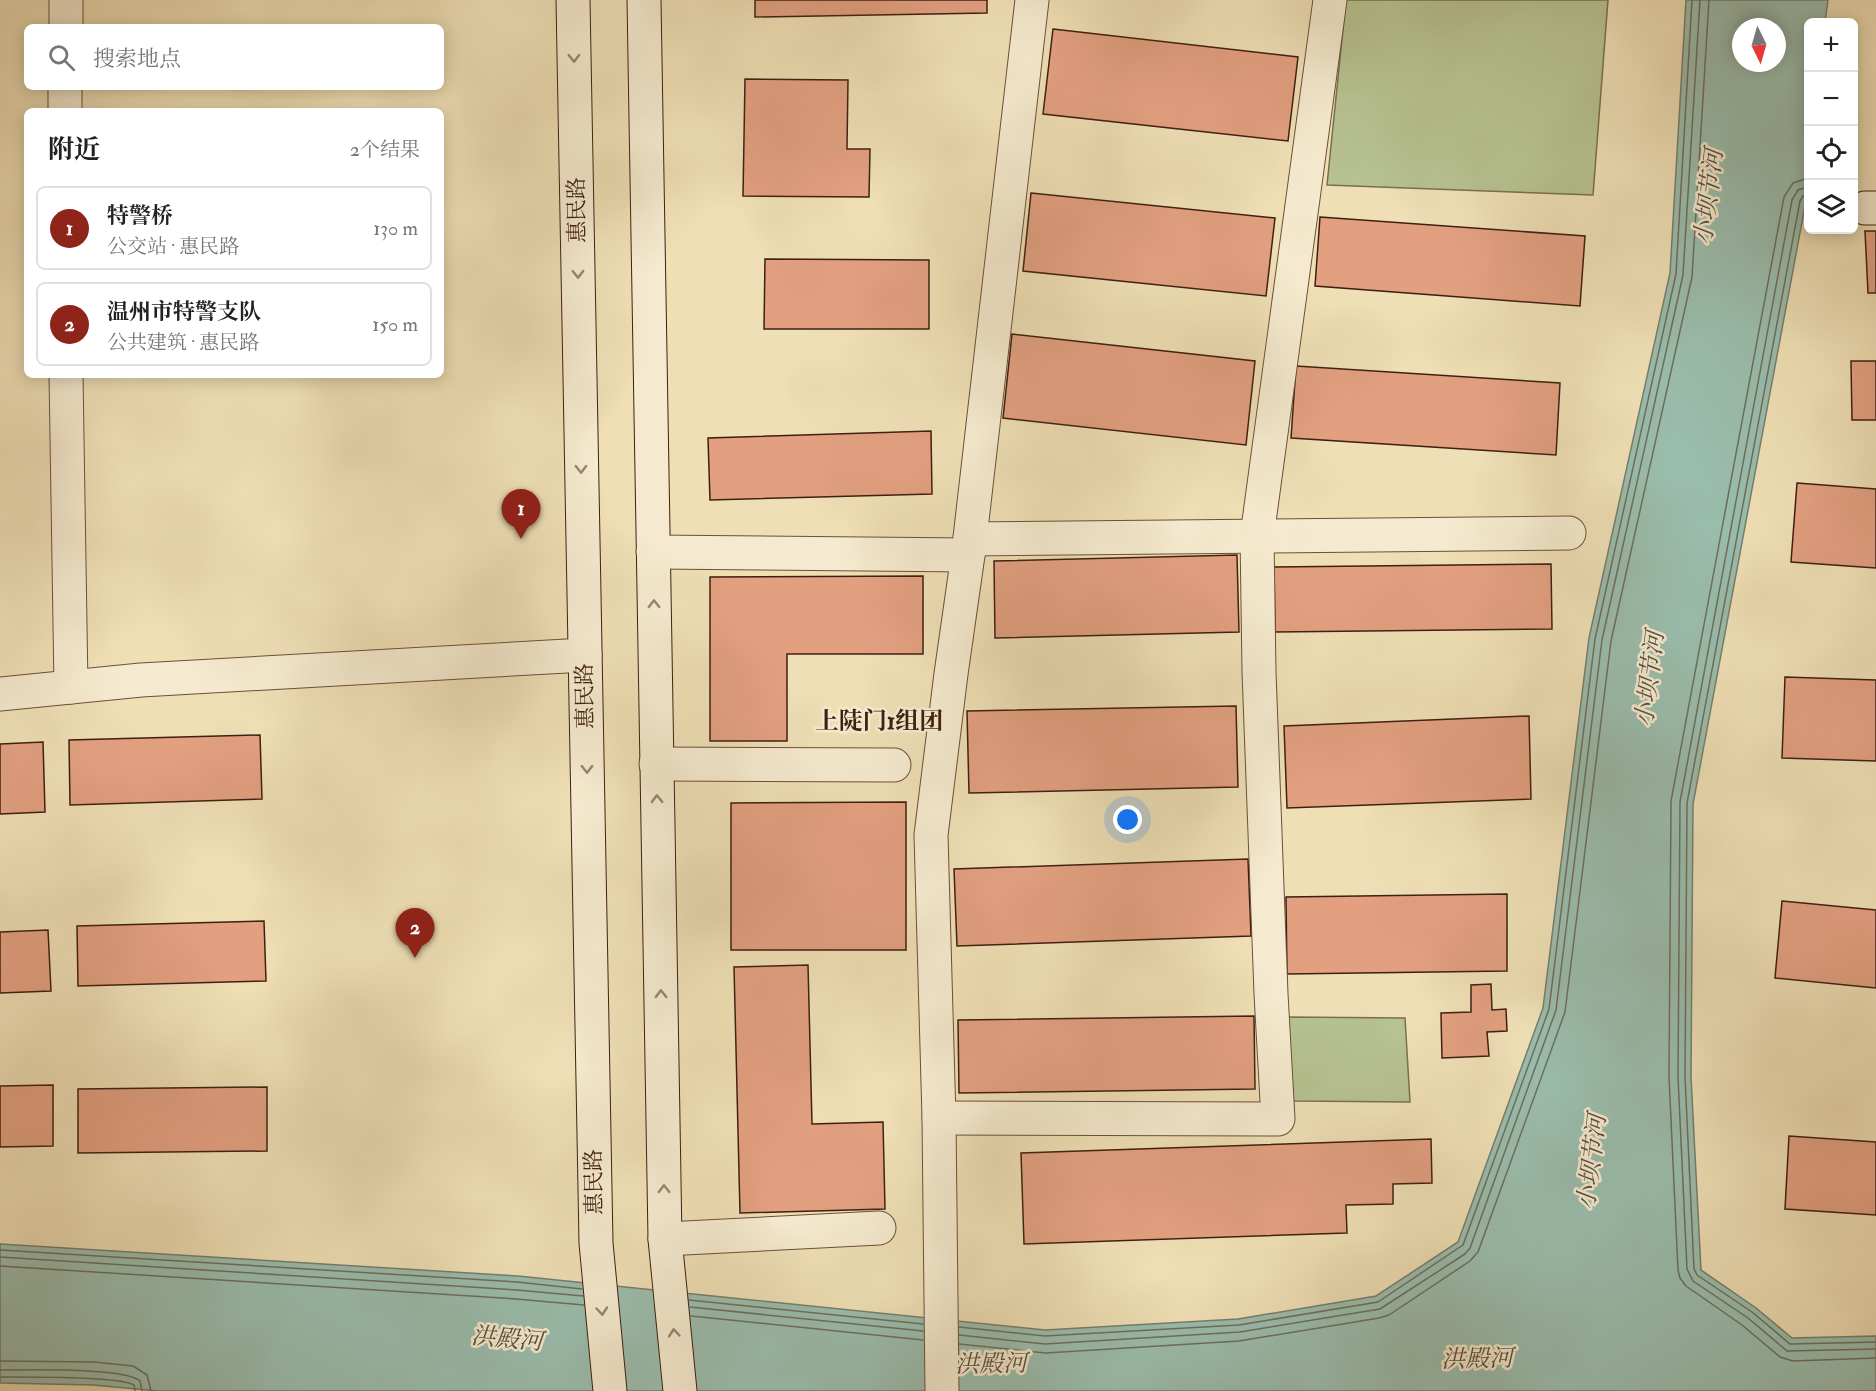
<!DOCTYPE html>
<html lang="zh">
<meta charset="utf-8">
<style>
:root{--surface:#fff;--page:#f2f2f2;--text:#222;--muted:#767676;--line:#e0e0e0;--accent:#8f2418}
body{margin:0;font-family:"IM FELL Double Pica","Noto Serif SC",serif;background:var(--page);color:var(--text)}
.controls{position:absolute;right:18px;top:18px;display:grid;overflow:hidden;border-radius:9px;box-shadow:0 3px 15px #0003}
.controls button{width:54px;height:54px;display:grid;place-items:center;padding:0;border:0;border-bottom:2px solid var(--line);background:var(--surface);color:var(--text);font:30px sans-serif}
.compass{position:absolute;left:1732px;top:18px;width:54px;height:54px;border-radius:50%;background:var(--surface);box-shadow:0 3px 15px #0003;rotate:175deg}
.you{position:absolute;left:1128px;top:820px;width:21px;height:21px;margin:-15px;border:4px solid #fff;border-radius:50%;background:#1a73e8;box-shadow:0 0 0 9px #1a73e833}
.badge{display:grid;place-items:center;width:39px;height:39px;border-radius:50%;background:var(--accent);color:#fff;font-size:20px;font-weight:700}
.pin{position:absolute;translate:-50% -50px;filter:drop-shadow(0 2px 3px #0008)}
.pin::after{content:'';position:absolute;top:32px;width:21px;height:18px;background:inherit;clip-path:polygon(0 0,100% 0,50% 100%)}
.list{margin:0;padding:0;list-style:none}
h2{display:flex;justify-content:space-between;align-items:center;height:78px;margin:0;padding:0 24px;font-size:26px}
h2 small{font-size:20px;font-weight:400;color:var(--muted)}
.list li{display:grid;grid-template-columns:39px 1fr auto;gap:18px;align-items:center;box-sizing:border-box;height:84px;margin:0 12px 12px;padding:0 12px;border:2px solid var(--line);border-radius:9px}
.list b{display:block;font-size:22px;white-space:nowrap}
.list p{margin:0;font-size:20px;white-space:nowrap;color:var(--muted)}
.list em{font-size:20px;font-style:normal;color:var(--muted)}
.icon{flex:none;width:33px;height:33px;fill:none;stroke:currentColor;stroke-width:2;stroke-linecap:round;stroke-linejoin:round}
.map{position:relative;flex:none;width:1876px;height:1391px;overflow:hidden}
.search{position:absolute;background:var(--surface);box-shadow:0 3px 15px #0003;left:24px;top:24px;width:420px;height:66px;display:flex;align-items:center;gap:15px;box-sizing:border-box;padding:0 21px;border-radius:9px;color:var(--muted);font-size:22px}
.panel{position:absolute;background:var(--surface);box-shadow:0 3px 15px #0003;left:24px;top:108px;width:420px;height:270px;border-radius:9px}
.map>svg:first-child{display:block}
.green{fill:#b6c290;stroke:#7a7050;stroke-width:1.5}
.water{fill:#9abdad;stroke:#767e6e;stroke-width:1.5;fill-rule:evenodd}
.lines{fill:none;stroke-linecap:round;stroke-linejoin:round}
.shore{stroke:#6c6e5e;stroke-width:1.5}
.building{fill:#e2a081;stroke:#3f1f10;stroke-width:1.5}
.street-casing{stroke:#6b4f39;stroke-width:35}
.secondary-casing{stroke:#3f1f10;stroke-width:35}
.street{stroke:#f5eacf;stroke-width:33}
.secondary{stroke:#f5eacf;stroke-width:33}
.oneway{stroke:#9a8470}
.labels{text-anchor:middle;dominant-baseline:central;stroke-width:5;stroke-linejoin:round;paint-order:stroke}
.street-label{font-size:22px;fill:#3f1f10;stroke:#f5eacf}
.water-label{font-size:24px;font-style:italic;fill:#5a4e3f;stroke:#f5eacf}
.neighbourhood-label{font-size:24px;font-weight:bold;fill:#3f1f10;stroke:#f5eacf}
</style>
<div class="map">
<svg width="1876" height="1391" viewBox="0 0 1876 1391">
<rect width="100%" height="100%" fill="#efdfb5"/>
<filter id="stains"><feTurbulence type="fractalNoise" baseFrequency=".00333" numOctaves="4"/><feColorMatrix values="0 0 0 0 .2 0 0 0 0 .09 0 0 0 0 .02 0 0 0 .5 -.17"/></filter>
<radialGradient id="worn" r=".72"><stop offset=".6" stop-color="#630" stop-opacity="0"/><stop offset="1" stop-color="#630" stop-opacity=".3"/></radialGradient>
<g class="green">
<path d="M 1346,0 L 1608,0 L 1593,195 L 1327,185 Z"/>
<path d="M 1288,1017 L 1405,1018 L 1410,1102 L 1293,1101 Z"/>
</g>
<path class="water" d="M 1686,0 L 1828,0 L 1825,22 L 1808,22 L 1808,175 L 1806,201 L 1693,804 L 1691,1077 L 1701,1270 L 1756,1308 L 1792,1338 L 1876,1336 L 1876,1391 L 158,1391 L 93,1385 L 0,1383 L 0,1244 L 518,1276 L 1045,1330 L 1238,1319 L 1376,1296 L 1458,1242 L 1543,1008 L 1589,638 L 1670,273 ZM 1741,27 L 1777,27 L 1777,63 L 1741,63 Z"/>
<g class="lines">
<g class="shore">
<path d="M 1808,178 L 1793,183 L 1784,197 L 1671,801 L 1669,1077 L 1678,1270 L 1680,1278 L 1686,1286 L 1742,1325 L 1780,1357 L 1793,1361 L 1876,1358"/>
<path d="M 1808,187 L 1798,190 L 1792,200 L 1680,802 L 1678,1077 L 1687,1269 L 1693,1281 L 1748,1318 L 1787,1351 L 1876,1349"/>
<path d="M 1808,195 L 1803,196 L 1800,201 L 1687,803 L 1685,1077 L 1694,1269 L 1697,1275 L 1752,1312 L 1790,1344 L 1876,1342"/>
<path d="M 0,1250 L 517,1282 L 582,1289"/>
<path d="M 0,1257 L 517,1290 L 583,1296"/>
<path d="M 0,1266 L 516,1299 L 584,1305"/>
<path d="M 689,1300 L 923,1324"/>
<path d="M 690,1307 L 923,1331"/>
<path d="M 691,1316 L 923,1340"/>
<path d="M 959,1327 L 1045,1336 L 1239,1325 L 1378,1302 L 1463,1245 L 1549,1009 L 1595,639 L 1676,274 L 1692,0"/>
<path d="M 959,1335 L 1045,1344 L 1240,1332 L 1380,1309 L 1465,1254 L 1470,1248 L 1556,1010 L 1602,640 L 1683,275 L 1700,0"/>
<path d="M 959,1344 L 1046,1353 L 1239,1341 L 1379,1318 L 1389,1315 L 1470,1261 L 1478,1252 L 1565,1012 L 1611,641 L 1692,277 L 1709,0"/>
<path d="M 0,1361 L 94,1362 L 133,1366 L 147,1375 L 151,1391"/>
<path d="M 0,1370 C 24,1370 125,1367 140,1381 L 142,1391"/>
<path d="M 0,1377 C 22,1377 120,1376 134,1385 L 135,1391"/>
</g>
</g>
<g class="building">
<path d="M 755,0 L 987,0 L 987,13 L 755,17 Z"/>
<path d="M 1053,29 L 1298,57 L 1288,141 L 1043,114 Z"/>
<path d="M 745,79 L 848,80 L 847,149 L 870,149 L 869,197 L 743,196 Z"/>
<path d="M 1031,193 L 1275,218 L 1266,296 L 1023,271 Z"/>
<path d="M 1320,217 L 1585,236 L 1580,306 L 1315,286 Z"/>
<path d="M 1865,231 L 1876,231 L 1876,293 L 1868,293 Z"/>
<path d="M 765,259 L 929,260 L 929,329 L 764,329 Z"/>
<path d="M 1012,334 L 1255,361 L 1246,445 L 1003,418 Z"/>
<path d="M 1851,361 L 1876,361 L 1876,420 L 1852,420 Z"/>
<path d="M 1296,366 L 1560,383 L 1556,455 L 1291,438 Z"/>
<path d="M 931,431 L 932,494 L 710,500 L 708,438 Z"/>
<path d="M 1797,483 L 1876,489 L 1876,568 L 1791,562 Z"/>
<path d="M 1237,555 L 1239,632 L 995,638 L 994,561 Z"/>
<path d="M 1551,564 L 1552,629 L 1275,632 L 1274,567 Z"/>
<path d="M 923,576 L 923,654 L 787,654 L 787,741 L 710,741 L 710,577 Z"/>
<path d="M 1785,677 L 1876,680 L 1876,761 L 1782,758 Z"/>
<path d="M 1236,706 L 1238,787 L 969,793 L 967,711 Z"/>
<path d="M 1529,716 L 1531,799 L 1287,808 L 1284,726 Z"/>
<path d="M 260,735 L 262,799 L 70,805 L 69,740 Z"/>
<path d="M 43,742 L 45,812 L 0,814 L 0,744 Z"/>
<path d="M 906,802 L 906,950 L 731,950 L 731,803 Z"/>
<path d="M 1248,859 L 1251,936 L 957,946 L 954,869 Z"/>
<path d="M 1507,894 L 1507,971 L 1287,974 L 1286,897 Z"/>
<path d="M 1782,901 L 1876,910 L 1876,988 L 1775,978 Z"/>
<path d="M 264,921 L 266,981 L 78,986 L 77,926 Z"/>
<path d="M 48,930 L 51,991 L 0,993 L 0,932 Z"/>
<path d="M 808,965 L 812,1124 L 883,1122 L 885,1209 L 740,1213 L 734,967 Z"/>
<path d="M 1491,984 L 1492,1010 L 1506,1009 L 1507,1031 L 1487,1032 L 1489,1056 L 1442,1058 L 1441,1013 L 1471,1012 L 1471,985 Z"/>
<path d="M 1254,1016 L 1255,1089 L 959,1093 L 958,1020 Z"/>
<path d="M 53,1085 L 53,1146 L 0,1147 L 0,1086 Z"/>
<path d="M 267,1087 L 267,1151 L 78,1153 L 78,1089 Z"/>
<path d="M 1789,1136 L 1876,1142 L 1876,1215 L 1785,1209 Z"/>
<path d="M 1431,1139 L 1432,1183 L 1393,1184 L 1393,1204 L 1346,1205 L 1347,1233 L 1024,1244 L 1021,1153 Z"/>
</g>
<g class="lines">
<g class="street-casing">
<g id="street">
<path d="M 66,27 L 66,0"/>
<path d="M 65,111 L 65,87"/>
<path d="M 66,375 L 71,687"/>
<path d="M 970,539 L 1569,533"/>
<path d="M 653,552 L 968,555"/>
<path d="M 0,694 L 141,680 L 585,655"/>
<path d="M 656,764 L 894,765"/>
<path d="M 939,1118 L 1278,1119 L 1271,994 L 1259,672 L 1257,536 L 1330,0"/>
<path d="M 665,1239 L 879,1228"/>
<path d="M 942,1391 L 939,1118 L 931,835 L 951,674 L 968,555 L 1032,0"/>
</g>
</g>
<g class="secondary-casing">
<g id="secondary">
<path d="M 573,0 L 596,1243 L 610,1391"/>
<path d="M 644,0 L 665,1239 L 680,1391"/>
<path d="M 1865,208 L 1876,208"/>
</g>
</g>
<use href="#street" class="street"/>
<use href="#secondary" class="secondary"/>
</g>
<defs><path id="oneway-chevron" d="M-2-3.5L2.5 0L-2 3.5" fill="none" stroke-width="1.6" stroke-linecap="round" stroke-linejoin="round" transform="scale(1.5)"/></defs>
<g class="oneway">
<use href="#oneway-chevron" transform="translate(574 58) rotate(89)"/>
<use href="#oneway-chevron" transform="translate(578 274) rotate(89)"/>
<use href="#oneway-chevron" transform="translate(581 469) rotate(89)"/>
<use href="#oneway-chevron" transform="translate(654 604) rotate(-91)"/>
<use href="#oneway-chevron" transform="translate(587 769) rotate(89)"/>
<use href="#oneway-chevron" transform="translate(657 799) rotate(-91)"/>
<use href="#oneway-chevron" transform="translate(661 994) rotate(-91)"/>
<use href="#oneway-chevron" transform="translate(664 1189) rotate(-91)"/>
<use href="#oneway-chevron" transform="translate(602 1311) rotate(85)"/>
<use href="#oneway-chevron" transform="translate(674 1333) rotate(-95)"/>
</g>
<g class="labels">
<g class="street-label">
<text transform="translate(577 210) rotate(-91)">惠民路</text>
<text transform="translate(585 696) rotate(-91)">惠民路</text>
<text transform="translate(594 1182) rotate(-91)">惠民路</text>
</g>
<g class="water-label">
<text transform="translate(1709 197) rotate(-83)">小坝节河</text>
<text transform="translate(1650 679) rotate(-83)">小坝节河</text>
<text transform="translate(1592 1162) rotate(-83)">小坝节河</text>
<text transform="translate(507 1339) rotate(5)">洪殿河</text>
<text transform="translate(1477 1359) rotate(-1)">洪殿河</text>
<text transform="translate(991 1364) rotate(-1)">洪殿河</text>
</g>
<g class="neighbourhood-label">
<text x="879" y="721">上陡门1组团</text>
</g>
</g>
<rect width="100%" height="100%" filter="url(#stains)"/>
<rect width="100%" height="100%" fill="url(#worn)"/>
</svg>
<div class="controls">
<button>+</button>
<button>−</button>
<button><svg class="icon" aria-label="locate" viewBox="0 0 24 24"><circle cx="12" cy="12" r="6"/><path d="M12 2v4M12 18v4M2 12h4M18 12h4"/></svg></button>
<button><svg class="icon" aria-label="layers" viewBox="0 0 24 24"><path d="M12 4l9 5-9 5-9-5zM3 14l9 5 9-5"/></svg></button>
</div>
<svg class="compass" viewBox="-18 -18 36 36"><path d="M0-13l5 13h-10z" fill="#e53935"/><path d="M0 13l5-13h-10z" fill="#767676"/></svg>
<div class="you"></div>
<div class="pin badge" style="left:521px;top:539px">1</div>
<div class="pin badge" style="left:415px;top:958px">2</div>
<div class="search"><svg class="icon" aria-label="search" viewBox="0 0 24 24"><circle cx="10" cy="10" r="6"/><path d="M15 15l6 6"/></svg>搜索地点</div>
<section class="panel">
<h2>附近<small>2个结果</small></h2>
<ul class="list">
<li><span class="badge">1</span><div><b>特警桥</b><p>公交站 · 惠民路</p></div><em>130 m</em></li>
<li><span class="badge">2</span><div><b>温州市特警支队</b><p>公共建筑 · 惠民路</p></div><em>150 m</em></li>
</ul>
</section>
</div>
